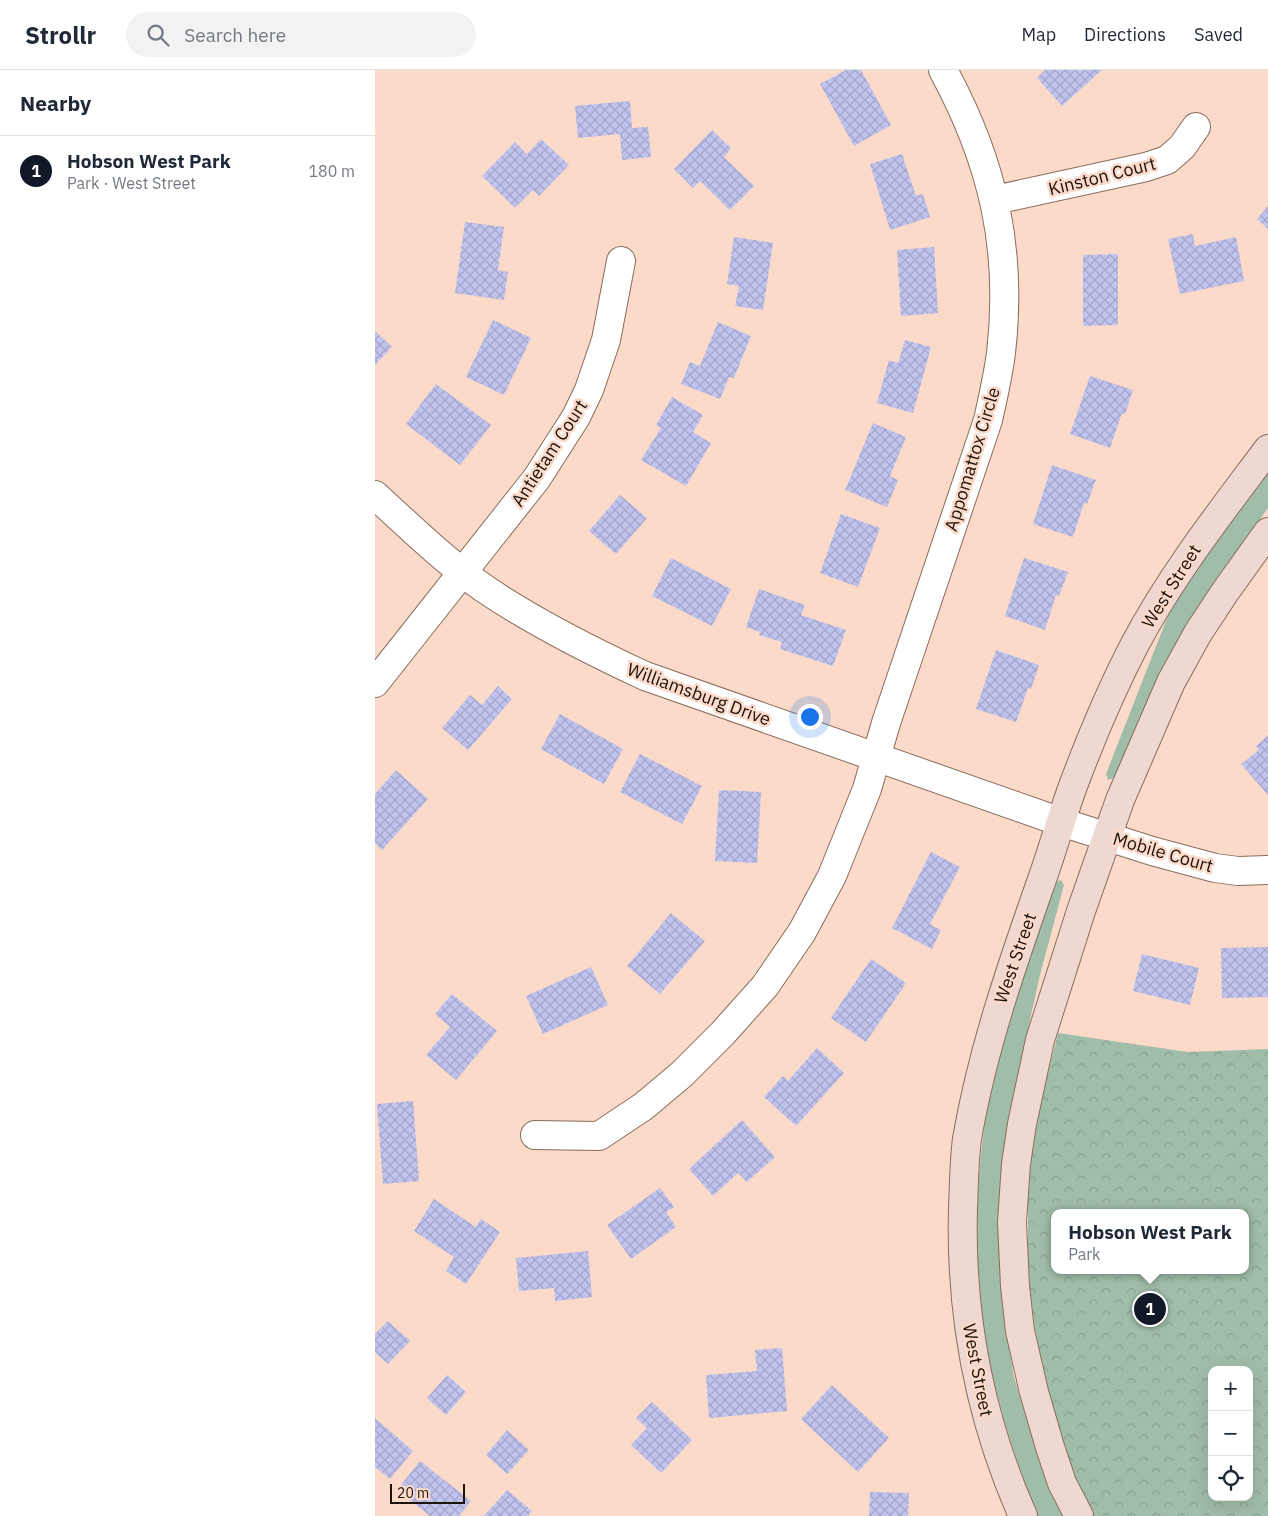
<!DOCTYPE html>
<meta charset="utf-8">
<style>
:root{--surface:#fff;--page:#f2f2f3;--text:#1f2937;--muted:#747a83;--line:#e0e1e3;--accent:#111827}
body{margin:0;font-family:"IBM Plex Sans",sans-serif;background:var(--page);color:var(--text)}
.controls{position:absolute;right:15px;bottom:15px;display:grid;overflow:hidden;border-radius:10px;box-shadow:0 5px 20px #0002}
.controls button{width:45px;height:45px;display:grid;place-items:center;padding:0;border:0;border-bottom:1px solid var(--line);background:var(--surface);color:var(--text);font:25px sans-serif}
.scale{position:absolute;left:15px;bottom:12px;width:75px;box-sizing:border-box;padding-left:5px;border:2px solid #1d120c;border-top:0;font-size:14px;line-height:18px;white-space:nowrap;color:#1d120c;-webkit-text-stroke:4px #fbdac9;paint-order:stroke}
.you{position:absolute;left:434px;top:646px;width:18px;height:18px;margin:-12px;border:4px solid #fff;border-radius:50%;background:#1a73e8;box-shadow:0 0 0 8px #1a73e833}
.badge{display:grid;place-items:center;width:32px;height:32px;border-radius:50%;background:var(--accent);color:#fff;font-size:16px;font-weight:700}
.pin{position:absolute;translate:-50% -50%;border:2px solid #fff;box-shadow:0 1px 5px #0006}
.popup{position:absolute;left:676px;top:1139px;width:198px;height:65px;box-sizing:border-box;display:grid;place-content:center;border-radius:10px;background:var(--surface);filter:drop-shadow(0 1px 4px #0005);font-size:16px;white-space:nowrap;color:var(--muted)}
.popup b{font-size:19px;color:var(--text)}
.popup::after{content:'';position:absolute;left:50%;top:100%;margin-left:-10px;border:10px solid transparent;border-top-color:var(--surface)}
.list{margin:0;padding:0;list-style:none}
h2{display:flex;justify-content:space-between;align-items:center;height:65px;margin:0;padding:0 20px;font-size:21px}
h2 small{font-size:16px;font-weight:400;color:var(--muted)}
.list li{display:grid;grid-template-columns:32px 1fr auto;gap:15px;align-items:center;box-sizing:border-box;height:70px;padding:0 20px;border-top:1px solid var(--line)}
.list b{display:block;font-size:19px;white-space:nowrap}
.list p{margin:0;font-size:16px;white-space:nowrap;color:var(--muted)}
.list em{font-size:16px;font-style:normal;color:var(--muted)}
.icon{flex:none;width:28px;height:28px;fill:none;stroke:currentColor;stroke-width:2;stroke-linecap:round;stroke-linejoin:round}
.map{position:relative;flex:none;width:893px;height:1446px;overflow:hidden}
header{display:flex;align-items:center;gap:30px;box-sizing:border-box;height:70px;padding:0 25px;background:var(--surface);border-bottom:1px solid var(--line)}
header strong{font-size:24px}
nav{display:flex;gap:28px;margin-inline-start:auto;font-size:18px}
.search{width:350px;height:45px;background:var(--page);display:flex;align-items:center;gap:12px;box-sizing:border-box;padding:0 18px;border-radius:28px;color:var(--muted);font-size:19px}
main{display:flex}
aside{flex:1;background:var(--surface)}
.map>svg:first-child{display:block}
.grass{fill:#a0bda9}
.forest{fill:url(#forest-crowns);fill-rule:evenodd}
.building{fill:url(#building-cross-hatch)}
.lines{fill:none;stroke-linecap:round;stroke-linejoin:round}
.street-casing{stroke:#896c5c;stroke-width:30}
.secondary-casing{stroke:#896c5c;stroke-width:30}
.street{stroke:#fff;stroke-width:28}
.secondary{stroke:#efd8d1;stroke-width:28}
.labels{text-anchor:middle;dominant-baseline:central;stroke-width:5;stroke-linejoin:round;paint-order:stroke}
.street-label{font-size:18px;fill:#1d120c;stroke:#fbdac9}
</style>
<header>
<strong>Strollr</strong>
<div class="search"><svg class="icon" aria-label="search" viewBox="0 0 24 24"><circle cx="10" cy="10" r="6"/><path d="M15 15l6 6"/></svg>Search here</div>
<nav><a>Map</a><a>Directions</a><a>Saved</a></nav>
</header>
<main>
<aside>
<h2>Nearby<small></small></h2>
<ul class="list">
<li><span class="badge">1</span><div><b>Hobson West Park</b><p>Park · West Street</p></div><em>180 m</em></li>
</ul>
</aside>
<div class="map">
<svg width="893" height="1446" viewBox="0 0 893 1446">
<defs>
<pattern id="forest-crowns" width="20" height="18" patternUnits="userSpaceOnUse" patternTransform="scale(1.25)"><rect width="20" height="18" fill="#a0bda9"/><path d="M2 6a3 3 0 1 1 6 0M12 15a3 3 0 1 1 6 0" fill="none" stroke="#89a190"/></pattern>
<pattern id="building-cross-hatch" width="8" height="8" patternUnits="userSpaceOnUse" patternTransform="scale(1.25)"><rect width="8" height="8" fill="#c0c3ee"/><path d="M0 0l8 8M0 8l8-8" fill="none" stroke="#a5a6cb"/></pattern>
</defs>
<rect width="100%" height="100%" fill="#fbdac9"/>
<g class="grass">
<path d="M 893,401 L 893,438 L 819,544 L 782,608 L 739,708 L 733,710 L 731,704 L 796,538 L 831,486 Z"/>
<path d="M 686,810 L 689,815 L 665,905 L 640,1017 L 627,1089 L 624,1130 L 626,1207 L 633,1272 L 639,1307 L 660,1377 L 676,1420 L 688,1446 L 662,1446 C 648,1408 634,1370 624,1331 C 596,1232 596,1109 618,1009 C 621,995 627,980 631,966 C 645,915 663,865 680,815 L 683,811 Z"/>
</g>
<path class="forest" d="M 683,963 L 813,982 L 893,979 L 893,1446 L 719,1446 L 697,1401 L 676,1339 L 662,1277 L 653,1201 L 653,1112 L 664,1039 ZM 680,1143 L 870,1143 L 870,1200 L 680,1200 ZM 837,1300 L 874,1300 L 874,1427 L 837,1427 Z"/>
<g class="building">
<path d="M 471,0 L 486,0 L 516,55 L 479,76 L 445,14 Z"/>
<path d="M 670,0 L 727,0 L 687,36 L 662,8 Z"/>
<path d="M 255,31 L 257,58 L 273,57 L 276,87 L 247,90 L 245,64 L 203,68 L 200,36 Z"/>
<path d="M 337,60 L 356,78 L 349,87 L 379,116 L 355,140 L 325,111 L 318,118 L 299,99 Z"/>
<path d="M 166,69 L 194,95 L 164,126 L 158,120 L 140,138 L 107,106 L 140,72 L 152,84 Z"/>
<path d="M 527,84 L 541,126 L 548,124 L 555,147 L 515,160 L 495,94 Z"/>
<path d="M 893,136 L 893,159 L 882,149 Z"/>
<path d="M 90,152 L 129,157 L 123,200 L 133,202 L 129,230 L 80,223 Z"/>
<path d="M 818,164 L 820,176 L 861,167 L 869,211 L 805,224 L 793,169 Z"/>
<path d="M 359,167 L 398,173 L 388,240 L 360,236 L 364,216 L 352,214 Z"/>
<path d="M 559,177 L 563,243 L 526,246 L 522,180 Z"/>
<path d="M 743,184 L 743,255 L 708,256 L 708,185 Z"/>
<path d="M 118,250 L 156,268 L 129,325 L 91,307 Z"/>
<path d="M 343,252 L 376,266 L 359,308 L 354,307 L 345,329 L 306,314 L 315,292 L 325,296 Z"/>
<path d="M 0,261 L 17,277 L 0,295 Z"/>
<path d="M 530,270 L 556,277 L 538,343 L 502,333 L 514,290 L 523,293 Z"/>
<path d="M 715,306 L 758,320 L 750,344 L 747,343 L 735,378 L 695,364 Z"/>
<path d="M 61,314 L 116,355 L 85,395 L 31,354 Z"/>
<path d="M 297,327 L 328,345 L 318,362 L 336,373 L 311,416 L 266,390 L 286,358 L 281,355 Z"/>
<path d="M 498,353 L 531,367 L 515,406 L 523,410 L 512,437 L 470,420 Z"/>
<path d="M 677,395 L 721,410 L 712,434 L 709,433 L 698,467 L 658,454 Z"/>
<path d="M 245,425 L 272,448 L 241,484 L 214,461 Z"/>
<path d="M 466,444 L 505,458 L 483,517 L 445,503 Z"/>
<path d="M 296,488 L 356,519 L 337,556 L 277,526 Z"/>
<path d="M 649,488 L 693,502 L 684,526 L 681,525 L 670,560 L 630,546 Z"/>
<path d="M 384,519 L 430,535 L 426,545 L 471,560 L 458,596 L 405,579 L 407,572 L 384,565 L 385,562 L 371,557 Z"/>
<path d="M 621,580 L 664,595 L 656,619 L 653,618 L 641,652 L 601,639 Z"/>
<path d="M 123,616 L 137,629 L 93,680 L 67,658 L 95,625 L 107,635 Z"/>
<path d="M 185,644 L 248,679 L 229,714 L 166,679 Z"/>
<path d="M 893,665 L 893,725 L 866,694 L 884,680 L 881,676 Z"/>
<path d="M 265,684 L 327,716 L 307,754 L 245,722 Z"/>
<path d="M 21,700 L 53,729 L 7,780 L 0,773 L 0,724 Z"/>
<path d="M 344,720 L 386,722 L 382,793 L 340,791 Z"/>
<path d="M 556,782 L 585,797 L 555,854 L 566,860 L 557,879 L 517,858 Z"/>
<path d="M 296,843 L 330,871 L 285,924 L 252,896 Z"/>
<path d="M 893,877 L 893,927 L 847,928 L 846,878 Z"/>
<path d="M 767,884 L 824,898 L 815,935 L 758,921 Z"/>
<path d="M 496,889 L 531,913 L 491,972 L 456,948 Z"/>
<path d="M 216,897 L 233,935 L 168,964 L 151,926 Z"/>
<path d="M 77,924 L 122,961 L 81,1010 L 51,985 L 75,957 L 60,944 Z"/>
<path d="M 442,978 L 469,1003 L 421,1056 L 389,1027 L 408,1006 L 413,1011 Z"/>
<path d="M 38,1031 L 44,1111 L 8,1114 L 2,1034 Z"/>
<path d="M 367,1050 L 400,1087 L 372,1112 L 363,1103 L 338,1126 L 314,1099 Z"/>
<path d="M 285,1118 L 299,1137 L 291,1142 L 301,1157 L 256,1189 L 232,1155 Z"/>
<path d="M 59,1129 L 101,1157 L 106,1149 L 125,1162 L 91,1214 L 71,1201 L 79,1187 L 39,1161 Z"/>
<path d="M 213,1181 L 217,1227 L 180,1231 L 179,1218 L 144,1221 L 141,1188 Z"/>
<path d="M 13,1251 L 35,1271 L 13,1294 L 0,1282 L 0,1264 Z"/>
<path d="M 407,1278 L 412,1341 L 334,1348 L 331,1305 L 382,1301 L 380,1280 Z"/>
<path d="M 72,1305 L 91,1322 L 71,1345 L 52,1328 Z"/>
<path d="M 457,1315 L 514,1368 L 483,1402 L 426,1349 Z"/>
<path d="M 277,1332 L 317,1370 L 286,1403 L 256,1375 L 272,1358 L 261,1348 Z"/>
<path d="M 0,1348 L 38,1381 L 15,1409 L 0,1397 Z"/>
<path d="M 132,1360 L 154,1380 L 132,1404 L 111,1385 Z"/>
<path d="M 45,1391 L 96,1431 L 84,1446 L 55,1446 L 22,1420 Z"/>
<path d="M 132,1420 L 157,1441 L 153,1446 L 109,1446 Z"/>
<path d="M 495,1422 L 534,1423 L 533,1446 L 494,1446 Z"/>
</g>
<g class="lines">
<g class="street-casing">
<g id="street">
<path d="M 620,130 L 771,97 L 792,90 L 807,77 L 821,57"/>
<path d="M 0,425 C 35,457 69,490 107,517 C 158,552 214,580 270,606 L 686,752 L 777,781 L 840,798 L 863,801 L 893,800"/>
<path d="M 0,613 L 162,408 L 201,347 L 214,320 L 231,270 L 246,191"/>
<path d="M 160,1065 L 224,1066 L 269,1036 L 307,1004 L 348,963 L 390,916 L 427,862 L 457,806 L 492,719 L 511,653 L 613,350 C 618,328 623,306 626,283 C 638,179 618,92 568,0"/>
</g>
</g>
<g class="secondary-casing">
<g id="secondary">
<path d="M 648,1446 C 605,1349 585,1244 588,1138 C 589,1115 589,1091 592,1069 C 607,981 636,898 665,815 C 677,782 686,749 698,716 C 716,668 736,620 760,574 C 797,504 846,442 893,379"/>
<path d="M 704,1446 L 687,1413 L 675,1377 L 659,1322 L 645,1261 L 640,1216 L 637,1152 L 641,1094 L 647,1054 L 665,970 L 706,841 L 745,730 L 796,612 L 823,563 L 850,522 L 893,462"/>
</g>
</g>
<use href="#street" class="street"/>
<use href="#secondary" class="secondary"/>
</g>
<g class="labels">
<g class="street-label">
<text transform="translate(727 106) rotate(-14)">Kinston Court</text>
<text transform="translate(174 383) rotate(-57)">Antietam Court</text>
<text transform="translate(597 389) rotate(-73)">Appomattox Circle</text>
<text transform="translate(796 516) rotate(-58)">West Street</text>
<text transform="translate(324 624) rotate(20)">Williamsburg Drive</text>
<text transform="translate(788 782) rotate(16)">Mobile Court</text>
<text transform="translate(640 888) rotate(-71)">West Street</text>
<text transform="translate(603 1300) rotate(79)">West Street</text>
</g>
</g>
</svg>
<div class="controls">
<button>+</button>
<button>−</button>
<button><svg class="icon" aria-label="locate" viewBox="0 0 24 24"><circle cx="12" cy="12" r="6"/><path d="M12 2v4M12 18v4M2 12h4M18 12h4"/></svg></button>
</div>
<div class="scale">20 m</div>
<div class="you"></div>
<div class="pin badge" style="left:775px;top:1239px">1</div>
<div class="popup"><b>Hobson West Park</b>Park</div>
</div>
</main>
